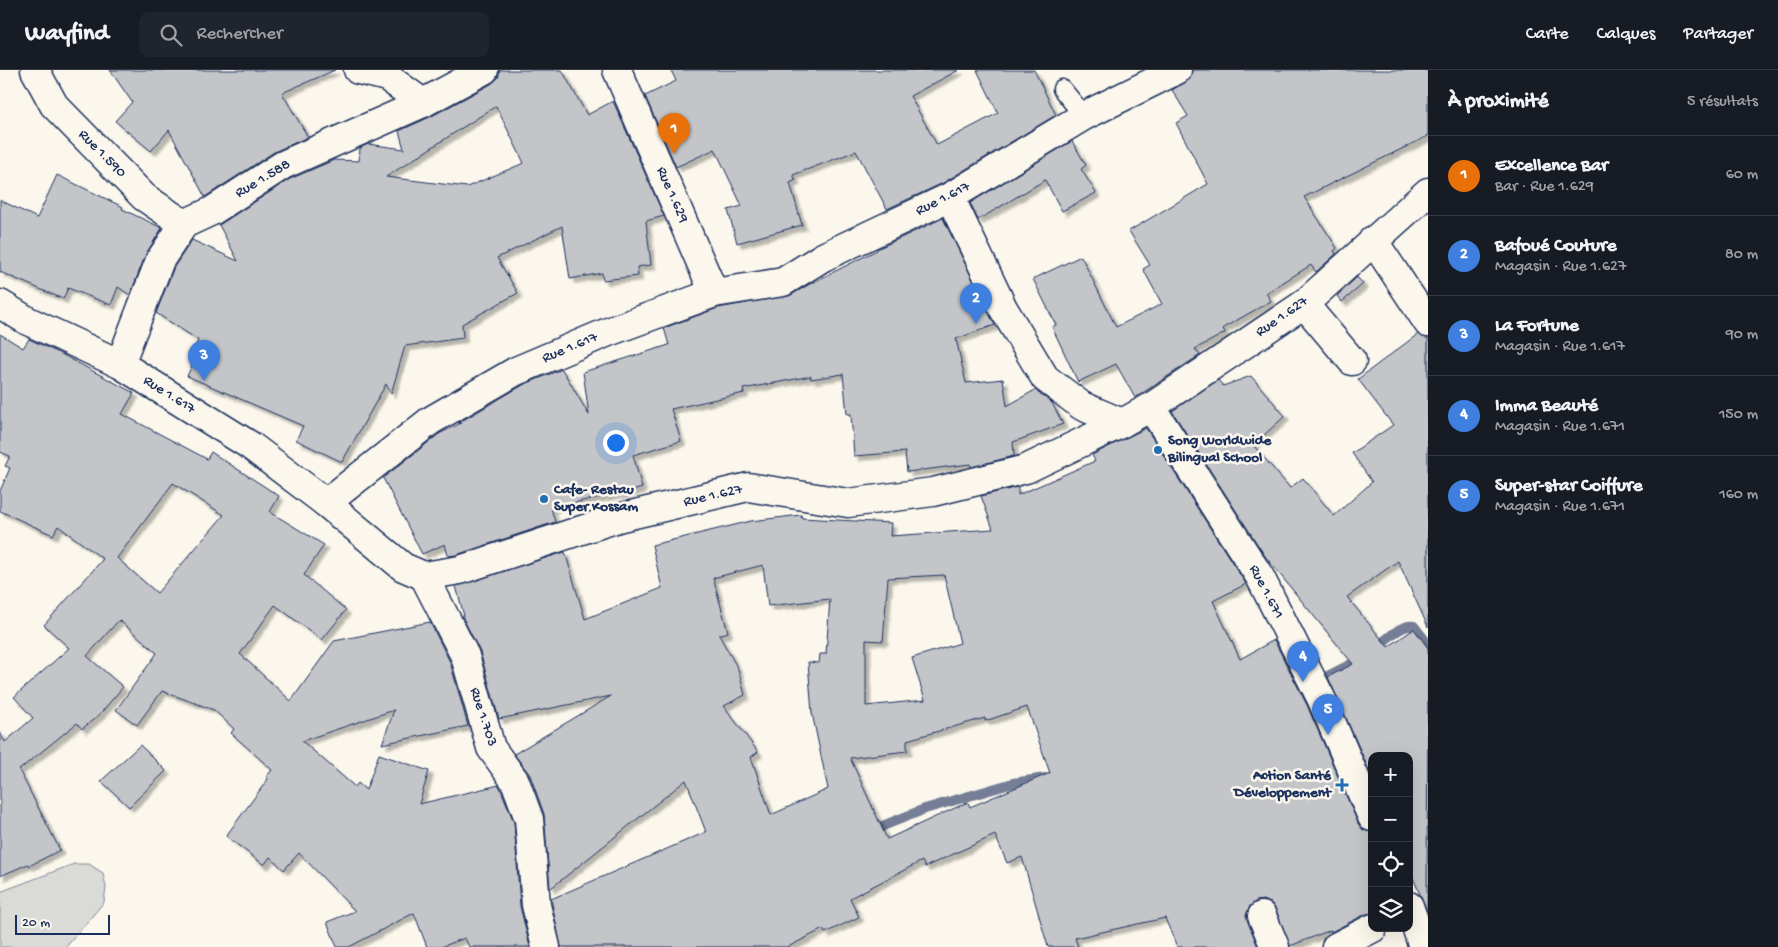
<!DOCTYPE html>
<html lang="fr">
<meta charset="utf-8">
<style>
:root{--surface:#171b24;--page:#20242c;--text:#f1f3f6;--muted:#9ea1a6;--line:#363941;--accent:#0f766e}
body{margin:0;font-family:"Gochi Hand",sans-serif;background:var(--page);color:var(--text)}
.controls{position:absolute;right:15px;bottom:15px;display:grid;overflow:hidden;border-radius:10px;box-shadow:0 5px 20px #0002}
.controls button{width:45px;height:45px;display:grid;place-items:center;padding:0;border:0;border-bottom:1px solid var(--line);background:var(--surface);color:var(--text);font:25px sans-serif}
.scale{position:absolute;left:15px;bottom:12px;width:95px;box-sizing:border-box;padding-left:5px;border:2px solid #1b2f5e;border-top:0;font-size:14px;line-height:18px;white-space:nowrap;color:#1b2f5e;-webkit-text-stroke:4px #fbf7ec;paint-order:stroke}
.you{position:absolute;left:615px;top:372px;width:18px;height:18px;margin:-12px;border:4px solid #fff;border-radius:50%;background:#1a73e8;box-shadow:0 0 0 8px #1a73e833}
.badge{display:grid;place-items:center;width:32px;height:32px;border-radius:50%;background:var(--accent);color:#fff;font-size:16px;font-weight:700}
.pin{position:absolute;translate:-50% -41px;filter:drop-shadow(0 1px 2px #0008)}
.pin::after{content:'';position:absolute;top:26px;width:18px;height:15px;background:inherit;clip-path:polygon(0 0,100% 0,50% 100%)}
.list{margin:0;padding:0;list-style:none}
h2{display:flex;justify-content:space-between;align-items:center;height:65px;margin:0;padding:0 20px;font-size:21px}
h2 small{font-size:16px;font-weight:400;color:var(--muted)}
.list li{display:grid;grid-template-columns:32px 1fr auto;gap:15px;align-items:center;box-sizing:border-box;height:80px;padding:0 20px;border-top:1px solid var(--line)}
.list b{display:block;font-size:19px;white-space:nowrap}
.list p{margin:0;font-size:16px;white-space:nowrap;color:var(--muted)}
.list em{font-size:16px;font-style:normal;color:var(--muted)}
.icon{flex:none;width:28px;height:28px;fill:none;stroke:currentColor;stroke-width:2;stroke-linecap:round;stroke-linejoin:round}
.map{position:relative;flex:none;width:1428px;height:877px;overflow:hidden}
header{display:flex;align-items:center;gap:30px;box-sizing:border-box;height:70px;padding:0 25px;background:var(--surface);border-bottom:1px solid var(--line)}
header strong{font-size:24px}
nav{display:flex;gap:28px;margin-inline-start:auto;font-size:18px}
.search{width:350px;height:45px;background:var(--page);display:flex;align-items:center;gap:12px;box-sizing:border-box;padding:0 18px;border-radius:10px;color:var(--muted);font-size:19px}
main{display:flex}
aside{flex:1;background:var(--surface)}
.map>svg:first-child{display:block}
.green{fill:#dadad7;stroke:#7a849a}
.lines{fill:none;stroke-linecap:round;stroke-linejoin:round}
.stream{stroke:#747e96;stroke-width:10}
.building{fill:#c3c5c9;stroke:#1b2f5e;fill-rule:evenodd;filter:url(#shadow)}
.service-casing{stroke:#1b2f5e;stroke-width:21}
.minor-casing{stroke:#1b2f5e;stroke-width:31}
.service{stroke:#fbf7ec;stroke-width:18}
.minor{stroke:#fbf7ec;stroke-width:28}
.poi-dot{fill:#1f6fb2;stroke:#fbf7ec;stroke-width:2}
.labels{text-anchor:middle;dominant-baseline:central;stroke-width:5;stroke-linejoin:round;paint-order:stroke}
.street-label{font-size:15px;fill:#1b2f5e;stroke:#fbf7ec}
.poi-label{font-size:15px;font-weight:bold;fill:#1b2f5e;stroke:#fbf7ec;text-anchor:start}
</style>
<header>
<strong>Wayfind</strong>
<div class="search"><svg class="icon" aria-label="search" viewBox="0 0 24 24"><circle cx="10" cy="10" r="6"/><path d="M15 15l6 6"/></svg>Rechercher</div>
<nav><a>Carte</a><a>Calques</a><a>Partager</a></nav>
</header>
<main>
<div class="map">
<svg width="1428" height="877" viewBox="0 0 1428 877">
<defs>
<filter id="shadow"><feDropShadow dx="4.5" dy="4.5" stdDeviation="1" flood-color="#0004"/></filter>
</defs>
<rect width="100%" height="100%" fill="#fbf7ec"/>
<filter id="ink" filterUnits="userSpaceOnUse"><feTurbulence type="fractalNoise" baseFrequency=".02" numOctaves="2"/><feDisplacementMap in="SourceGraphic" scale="10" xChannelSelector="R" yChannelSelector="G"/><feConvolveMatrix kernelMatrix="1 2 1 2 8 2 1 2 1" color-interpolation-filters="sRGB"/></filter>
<g filter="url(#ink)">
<path class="green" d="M 74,794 L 89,794 L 103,803 L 106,817 L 104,832 L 66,877 L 0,877 L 0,822 Z"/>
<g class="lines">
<g class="stream">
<path d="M 1375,579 C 1385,571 1400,554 1414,556 L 1428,574"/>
<path d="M 1322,616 L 1320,610 L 1363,588"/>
<path d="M 870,761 L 925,739 L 1013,713 L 1045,708"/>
</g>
</g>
<g class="building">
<path d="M 110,0 L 335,0 L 282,23 L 308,67 L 274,82 L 205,127 L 169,60 L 151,81 L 115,51 L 132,32 Z"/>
<path d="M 500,0 L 562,0 L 587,45 L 613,31 L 664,146 L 646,151 L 651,195 L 637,197 L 638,206 L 603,210 L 602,203 L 570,209 L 562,156 L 497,188 L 518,223 L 462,254 L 463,268 L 405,276 L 391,324 L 386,314 L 342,392 L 296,370 L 303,356 L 187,306 L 195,289 L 191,287 L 198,270 L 156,243 L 174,197 L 192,170 L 238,191 L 219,155 L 290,109 L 334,90 L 359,91 L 360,78 L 368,74 L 404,79 L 399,61 L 430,47 L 491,14 L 498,8 ZM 496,36 L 524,93 L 467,117 L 386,107 Z"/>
<path d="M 671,0 L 959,0 L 910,26 L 937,75 L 998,43 L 977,0 L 1034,0 L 1056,45 L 943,113 L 887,139 L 856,81 L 793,105 L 796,110 L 790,113 L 802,155 L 737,173 L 728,140 L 742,136 L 715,79 L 676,97 L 645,26 L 676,11 Z"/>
<path d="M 1192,0 L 1428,0 L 1428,66 L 1304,127 L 1337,178 L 1334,181 L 1336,184 L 1316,202 L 1311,195 L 1266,223 L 1271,231 L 1223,258 L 1225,263 L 1195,279 L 1200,285 L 1135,328 L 1116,294 L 1078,312 L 1052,257 L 1056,255 L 1033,209 L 1081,186 L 1116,257 L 1162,234 L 1143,199 L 1150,195 L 1129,161 L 1208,114 L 1176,53 L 1188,46 L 1172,20 L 1190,9 Z"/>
<path d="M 1072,71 L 1086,95 L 1081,99 L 1096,123 L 1062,141 L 1045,110 L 978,150 L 970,133 Z"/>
<path d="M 57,105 L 123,137 L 122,139 L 162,158 L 146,184 L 130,225 L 118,217 L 111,235 L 68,218 L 63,229 L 0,202 L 0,130 L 37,148 Z"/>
<path d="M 943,148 L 995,255 L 956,269 L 966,313 L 1003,309 L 1007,336 L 1035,320 L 1052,333 L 1063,354 L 1013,372 L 1014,386 L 971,397 L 970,394 L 907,402 L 905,382 L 854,386 L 851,344 L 847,344 L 843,304 L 811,309 L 811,306 L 743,319 L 744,323 L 671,339 L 681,371 L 633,385 L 642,418 L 618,425 L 618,423 L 551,438 L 555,452 L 456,485 L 448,486 L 445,474 L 422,484 L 383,408 L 439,364 L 461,353 L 458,353 L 523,315 L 562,299 L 589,345 L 583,302 L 669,275 L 664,258 L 718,238 L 791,225 L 808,215 L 877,180 L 877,179 Z"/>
<path d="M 1357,207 L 1363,214 L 1342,232 L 1337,226 Z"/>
<path d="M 0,264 L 23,278 L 29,269 L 63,285 L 134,323 L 122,344 L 207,389 L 211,382 L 279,426 L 270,442 L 324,475 L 304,505 L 346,540 L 322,570 L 275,535 L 240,584 L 291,631 L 334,571 L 430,552 L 450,592 L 468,656 L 382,674 L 394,640 L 302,671 L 355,717 L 358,713 L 366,720 L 379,684 L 429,701 L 419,734 L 499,715 L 514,752 L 520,836 L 530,877 L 469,877 L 465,868 L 441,877 L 427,877 L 414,843 L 349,877 L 337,877 L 327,852 L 355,841 L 299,783 L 284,800 L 270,787 L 264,795 L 226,766 L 268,709 L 266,707 L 272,700 L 231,663 L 234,659 L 214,640 L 162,621 L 137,655 L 116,640 L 157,583 L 119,550 L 87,586 L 123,617 L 99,645 L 82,659 L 77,653 L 19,700 L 60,780 L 29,796 L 28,794 L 0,806 L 0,662 L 5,672 L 33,648 L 14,627 L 69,578 L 44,555 L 103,489 L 58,456 L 53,465 L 0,441 L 0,421 L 10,398 L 5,396 L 10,386 L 0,382 ZM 173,413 L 224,445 L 157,523 L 117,488 Z"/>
<path d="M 1418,264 L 1428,268 L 1428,557 L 1398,491 L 1347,527 L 1388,577 L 1414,559 L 1428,578 L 1427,841 L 1409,798 L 1409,686 L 1372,686 L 1372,707 L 1328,607 L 1353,594 L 1265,486 L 1172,341 L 1218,310 L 1223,316 L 1251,306 L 1285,346 L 1253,375 L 1290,418 L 1303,408 L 1334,446 L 1372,412 L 1352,383 L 1393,355 L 1358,309 Z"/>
<path d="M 1146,358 L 1246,514 L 1213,531 L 1240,589 L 1274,570 L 1307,635 L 1358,753 L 1363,760 L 1372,762 L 1372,843 L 1366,844 L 1331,862 L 1331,860 L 1290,876 L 1276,840 L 1271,833 L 1263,830 L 1256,831 L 1250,836 L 1246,845 L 1248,852 L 1258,877 L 1177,877 L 1165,848 L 1075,868 L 1078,877 L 1048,877 L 1022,787 L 1007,793 L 995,765 L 925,797 L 922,791 L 850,828 L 859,847 L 825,863 L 823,859 L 788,877 L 561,877 L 551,829 L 706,762 L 686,710 L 550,819 L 544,744 L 530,705 L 514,684 L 611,626 L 499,649 L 480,582 L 462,546 L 464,546 L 456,516 L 565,482 L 585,549 L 662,518 L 652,475 L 751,451 L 801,445 L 802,448 L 891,453 L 890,466 L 993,459 L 981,426 L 1018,417 L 1018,425 L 1095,391 L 1092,385 ZM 763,495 L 768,536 L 830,529 L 826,584 L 820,584 L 819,593 L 808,592 L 812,643 L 828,719 L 771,745 L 751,687 L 758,682 L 724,636 L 745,625 L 738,599 L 719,565 L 728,562 L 713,508 ZM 944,505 L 960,573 L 912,588 L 925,630 L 866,636 L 866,570 L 883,571 L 888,508 ZM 1027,637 L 1050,703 L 970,737 L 968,732 L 887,769 L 850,688 L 907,681 L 907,670 L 985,648 L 985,651 Z"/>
<path d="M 140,675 L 166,701 L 129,737 L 101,711 Z"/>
</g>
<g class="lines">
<g class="service-casing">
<path id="service" d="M 1062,19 L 1084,46"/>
</g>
<g class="minor-casing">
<g id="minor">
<path d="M 35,0 L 54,35 L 144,127 L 184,154"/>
<path d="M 358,0 L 387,7 L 423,33"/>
<path d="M 617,0 L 714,223"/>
<path d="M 950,127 L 1003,238 L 1045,308 L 1082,336 L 1122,353"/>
<path d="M 1373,170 L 1428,253"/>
<path d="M 0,234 L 28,251 L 120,294 L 251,376 L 326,433 L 403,497 L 424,506 L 460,500 L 618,448 L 748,417 L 848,433 L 933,422 L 1026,399 L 1122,353 L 1151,337 L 1304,234 L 1428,122"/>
<path d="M 1304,234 L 1352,291"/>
<path d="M 120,294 L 160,190 L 184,154 L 212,141 L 283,95 L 423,33 L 484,0"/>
<path d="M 1151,337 L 1260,507 L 1321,628 L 1372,747"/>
<path d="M 326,433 L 430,351 L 516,301 L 608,262 L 714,223 L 783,212 L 823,187 L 950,127 L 1084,46 L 1177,0"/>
<path d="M 424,506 L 465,586 L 491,678 L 515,711 L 529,749 L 536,835 L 546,877"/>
<path d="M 1409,836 L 1423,877"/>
<path d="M 1262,846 L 1275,877"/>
<path d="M 1336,877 L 1373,858"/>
</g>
</g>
<use href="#service" class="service"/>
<use href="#minor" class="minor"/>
</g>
</g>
<g class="poi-dot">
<circle cx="1158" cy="380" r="5"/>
<circle cx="544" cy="429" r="5"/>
<path d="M1339.5 707.5h5v5h5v5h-5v5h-5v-5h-5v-5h5z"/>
</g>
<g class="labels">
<g class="street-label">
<text transform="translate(102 84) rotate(45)">Rue 1.590</text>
<text transform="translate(263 109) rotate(-31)">Rue 1.588</text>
<text transform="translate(672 125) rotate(66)">Rue 1.629</text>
<text transform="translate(943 129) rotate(-27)">Rue 1.617</text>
<text transform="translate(1282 247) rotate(-35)">Rue 1.627</text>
<text transform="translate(570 278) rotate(-23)">Rue 1.617</text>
<text transform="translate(169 325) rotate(32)">Rue 1.617</text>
<text transform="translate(713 426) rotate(-13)">Rue 1.627</text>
<text transform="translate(1266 522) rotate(62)">Rue 1.671</text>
<text transform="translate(483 647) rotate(72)">Rue 1.703</text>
</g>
<g class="poi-label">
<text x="1168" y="371">Song Worldwide<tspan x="1168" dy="17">Bilingual School</tspan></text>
<text x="554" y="420">Cafe- Restau<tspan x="554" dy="17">Super Kossam</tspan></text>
<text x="1331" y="706" text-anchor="end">Action Santé<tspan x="1331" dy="17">Développement</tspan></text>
</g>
</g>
</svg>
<div class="controls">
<button>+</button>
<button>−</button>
<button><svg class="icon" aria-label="locate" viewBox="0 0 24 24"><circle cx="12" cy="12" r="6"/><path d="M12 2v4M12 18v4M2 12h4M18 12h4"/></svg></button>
<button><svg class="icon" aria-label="layers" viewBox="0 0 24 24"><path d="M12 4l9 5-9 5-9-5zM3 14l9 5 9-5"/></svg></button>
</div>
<div class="scale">20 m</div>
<div class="you"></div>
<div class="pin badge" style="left:674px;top:84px;background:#e8710a">1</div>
<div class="pin badge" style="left:976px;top:254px;background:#3f7fe0">2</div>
<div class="pin badge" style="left:204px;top:311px;background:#3f7fe0">3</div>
<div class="pin badge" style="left:1303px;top:612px;background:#3f7fe0">4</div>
<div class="pin badge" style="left:1328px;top:665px;background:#3f7fe0">5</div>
</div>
<aside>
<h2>À proximité<small>5 résultats</small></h2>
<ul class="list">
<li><span class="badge" style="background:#e8710a">1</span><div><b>Excellence Bar</b><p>Bar · Rue 1.629</p></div><em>60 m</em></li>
<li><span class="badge" style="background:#3f7fe0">2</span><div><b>Bafoué Couture</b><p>Magasin · Rue 1.627</p></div><em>80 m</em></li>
<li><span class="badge" style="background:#3f7fe0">3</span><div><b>La Fortune</b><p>Magasin · Rue 1.617</p></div><em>90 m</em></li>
<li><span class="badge" style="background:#3f7fe0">4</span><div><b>Imma Beauté</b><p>Magasin · Rue 1.671</p></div><em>150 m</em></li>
<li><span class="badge" style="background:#3f7fe0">5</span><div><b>Super-star Coiffure</b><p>Magasin · Rue 1.671</p></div><em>160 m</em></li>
</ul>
</aside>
</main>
